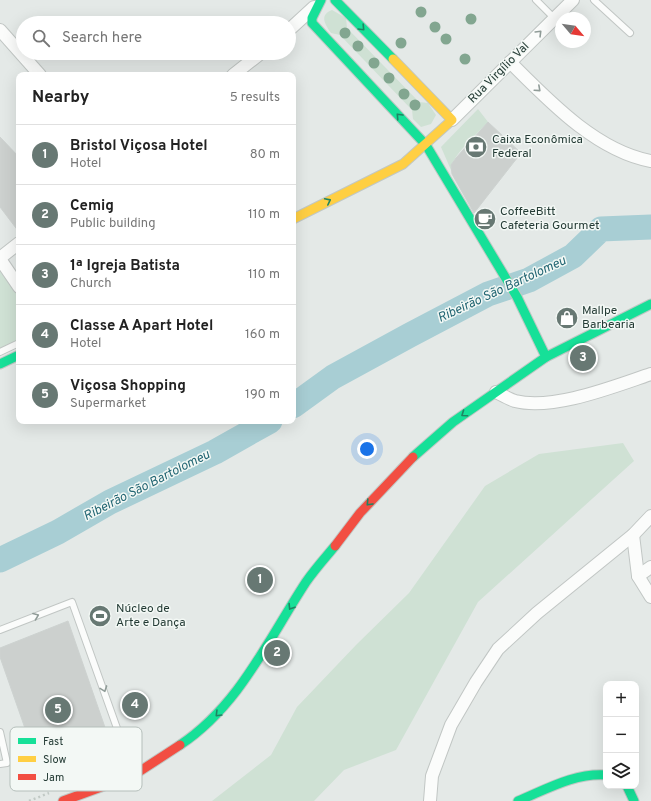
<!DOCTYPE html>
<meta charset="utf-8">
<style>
:root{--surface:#fff;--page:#f6f6f6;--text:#222;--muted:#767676;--line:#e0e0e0;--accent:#677873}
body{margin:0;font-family:Overpass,sans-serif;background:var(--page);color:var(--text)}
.controls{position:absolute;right:12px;bottom:12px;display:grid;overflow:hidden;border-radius:8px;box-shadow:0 4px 16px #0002}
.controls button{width:36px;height:36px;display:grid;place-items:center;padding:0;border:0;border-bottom:1px solid var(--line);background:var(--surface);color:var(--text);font:20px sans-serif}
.compass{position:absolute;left:555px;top:12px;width:36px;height:36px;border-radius:50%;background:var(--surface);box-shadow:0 4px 16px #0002;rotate:119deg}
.you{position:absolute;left:367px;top:449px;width:14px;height:14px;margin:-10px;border:3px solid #fff;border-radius:50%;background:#1a73e8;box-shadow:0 0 0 6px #1a73e833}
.badge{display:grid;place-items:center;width:26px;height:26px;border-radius:50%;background:var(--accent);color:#fff;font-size:13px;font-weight:700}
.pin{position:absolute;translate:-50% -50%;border:2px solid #fff;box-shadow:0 1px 4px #0006}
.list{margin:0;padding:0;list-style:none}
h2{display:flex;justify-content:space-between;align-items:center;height:52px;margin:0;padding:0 16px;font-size:17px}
h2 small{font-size:13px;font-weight:400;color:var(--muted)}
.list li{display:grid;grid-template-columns:26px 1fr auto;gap:12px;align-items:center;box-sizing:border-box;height:60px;padding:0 16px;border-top:1px solid var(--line)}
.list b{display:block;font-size:15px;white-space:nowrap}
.list p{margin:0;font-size:13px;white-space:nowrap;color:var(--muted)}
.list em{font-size:13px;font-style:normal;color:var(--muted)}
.icon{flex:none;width:22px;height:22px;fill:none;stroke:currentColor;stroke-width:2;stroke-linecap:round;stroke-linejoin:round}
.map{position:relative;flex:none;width:651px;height:801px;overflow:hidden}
.search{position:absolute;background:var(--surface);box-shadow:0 4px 16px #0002;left:16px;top:16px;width:280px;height:44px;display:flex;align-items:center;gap:10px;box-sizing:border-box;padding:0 14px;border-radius:22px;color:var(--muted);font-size:15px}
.panel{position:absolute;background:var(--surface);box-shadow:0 4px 16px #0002;left:16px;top:72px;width:280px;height:352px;border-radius:8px}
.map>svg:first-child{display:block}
.green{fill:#cfe1d4}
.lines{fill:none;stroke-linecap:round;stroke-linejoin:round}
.river{stroke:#a8ced4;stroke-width:25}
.building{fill:#ccd0ce;stroke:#cdd2d0}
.lane-casing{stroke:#c1c6c4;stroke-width:8}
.street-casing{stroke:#c1c6c4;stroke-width:14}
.fast-casing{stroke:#c0c7c4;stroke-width:11}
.slow-casing{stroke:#c0c7c4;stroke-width:11}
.jam-casing{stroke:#c0c7c4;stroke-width:11}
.path{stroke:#c1c9c5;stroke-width:2.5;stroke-dasharray:2 3;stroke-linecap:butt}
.lane{stroke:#fbfcfb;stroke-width:6}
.street{stroke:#fbfcfb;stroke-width:12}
.fast{stroke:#16e098;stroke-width:9}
.slow{stroke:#ffcf43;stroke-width:9}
.jam{stroke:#f24e42;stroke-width:9}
.tree{fill:#82a690}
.oneway{stroke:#1e8562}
.oneway2{stroke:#909c98}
.labels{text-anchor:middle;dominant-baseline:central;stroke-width:3;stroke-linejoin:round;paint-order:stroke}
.street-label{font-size:12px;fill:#243b35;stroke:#f3f8f5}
.poi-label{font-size:12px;fill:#243b35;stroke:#f3f8f5;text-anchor:start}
.water-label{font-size:13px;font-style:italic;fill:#226673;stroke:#f3f8f5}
.key{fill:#f3f8f5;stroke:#b5bfbb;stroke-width:1}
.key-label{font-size:11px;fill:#243b35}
</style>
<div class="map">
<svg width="651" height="801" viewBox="0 0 651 801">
<rect width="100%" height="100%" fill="#e4e9e7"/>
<g class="green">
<path d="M 332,10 L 346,18 L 347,28 L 419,102 L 428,103 L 436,115 L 431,124 L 421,127 L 413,119 L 412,110 L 340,35 L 331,33 C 325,24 319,15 332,10 Z"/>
<path d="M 478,109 L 488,122 C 479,132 450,157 451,170 L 441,147 Z"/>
<path d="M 0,262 L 19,289 L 19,343 L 0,351 Z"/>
<path d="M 623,443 L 634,461 L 478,602 L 396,750 L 344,770 L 314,801 L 212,801 L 271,755 L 297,707 L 356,645 L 409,593 L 485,486 L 539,454 Z"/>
</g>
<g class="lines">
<g class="river">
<path d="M 293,406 L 333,377 L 410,335 L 488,294 L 529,280 L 573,256 L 601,229 L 651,227"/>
<path d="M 0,560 L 58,532 L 110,502 L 215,452 L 270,421"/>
</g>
</g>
<g class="building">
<path d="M 488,122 L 521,153 L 474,213 L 452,174 L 451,165 L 456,158 Z"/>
<path d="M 0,137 L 19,157 L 19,232 L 0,207 Z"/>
<path d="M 68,621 L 117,762 L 47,791 L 0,657 L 0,648 Z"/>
</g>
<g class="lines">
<g class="lane-casing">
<g id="lane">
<path d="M 536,0 L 554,18"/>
<path d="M 594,0 L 630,33"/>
<path d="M 0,352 L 19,343"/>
<path d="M 0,630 L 72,602 L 133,773"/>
<path d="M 0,732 L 7,763 L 0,764"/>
</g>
</g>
<g class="street-casing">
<g id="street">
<path d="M 0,30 L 40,75"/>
<path d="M 289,30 L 314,7"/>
<path d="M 510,62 C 548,100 596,151 651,161"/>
<path d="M 233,75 L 261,53"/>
<path d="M 452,120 L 573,0"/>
<path d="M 0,258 L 19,243"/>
<path d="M 0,259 L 19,287"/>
<path d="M 496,392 C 502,395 509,399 515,401 C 553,411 615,386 651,374"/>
<path d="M 633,535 L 638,576 L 651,597"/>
<path d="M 638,576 L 651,567"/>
<path d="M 430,801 L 432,776 L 451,725 L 476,682 L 498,649 L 537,613 L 633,535 L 651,516"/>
</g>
</g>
<g class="fast-casing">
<g id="fast">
<path d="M 321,0 L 312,18 L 312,23 L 426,145 L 517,297 L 546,357"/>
<path d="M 335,0 L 393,59"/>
<path d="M 0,364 L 19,355"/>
<path d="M 413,457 L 453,422 L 546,357 L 651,304"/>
<path d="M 180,745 C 239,706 268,640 306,582 C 315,569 325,558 335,546"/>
<path d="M 627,786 L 634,801"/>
<path d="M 518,801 C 547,789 574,773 606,775"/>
</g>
</g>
<g class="slow-casing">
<path id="slow" d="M 293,219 L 403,164 L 452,120 L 393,59"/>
</g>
<g class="jam-casing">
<g id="jam">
<path d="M 335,546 L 360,513 L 413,457"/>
<path d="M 63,801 L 134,775 L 180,745"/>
</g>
</g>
<path class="path" d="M 29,801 L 49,793"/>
<use href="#lane" class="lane"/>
<use href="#street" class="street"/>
<use href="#fast" class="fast"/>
<use href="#slow" class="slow"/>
<use href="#jam" class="jam"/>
</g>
<g class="tree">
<circle cx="421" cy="12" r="5.5"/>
<circle cx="471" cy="19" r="5.5"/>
<circle cx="435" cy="27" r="5.5"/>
<circle cx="345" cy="33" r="5.5"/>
<circle cx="446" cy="39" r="5.5"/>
<circle cx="401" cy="43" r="5.5"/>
<circle cx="358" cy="46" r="5.5"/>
<circle cx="465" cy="59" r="5.5"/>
<circle cx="374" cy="63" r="5.5"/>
<circle cx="389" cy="78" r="5.5"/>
<circle cx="404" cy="94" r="5.5"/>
<circle cx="415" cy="105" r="5.5"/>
</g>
<defs><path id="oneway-chevron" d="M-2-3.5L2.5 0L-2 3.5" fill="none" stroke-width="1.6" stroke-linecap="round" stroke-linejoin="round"/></defs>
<g class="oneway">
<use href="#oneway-chevron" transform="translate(362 28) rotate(46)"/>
<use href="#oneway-chevron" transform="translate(399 116) rotate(-133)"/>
<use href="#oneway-chevron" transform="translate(328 201) rotate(-27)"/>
<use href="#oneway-chevron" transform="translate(464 414) rotate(145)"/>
<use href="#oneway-chevron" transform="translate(369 503) rotate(133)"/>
<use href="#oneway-chevron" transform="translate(291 607) rotate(122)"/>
<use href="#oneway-chevron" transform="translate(218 714) rotate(135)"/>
</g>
<g class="oneway2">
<use href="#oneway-chevron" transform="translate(539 33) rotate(-45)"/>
<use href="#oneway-chevron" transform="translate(538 89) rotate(42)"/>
<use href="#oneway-chevron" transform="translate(36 616) rotate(-21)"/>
<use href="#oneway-chevron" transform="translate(104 689) rotate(70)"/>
</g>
<defs>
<g id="bank-disc" transform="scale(1.15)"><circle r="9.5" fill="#677873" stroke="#f3f8f5"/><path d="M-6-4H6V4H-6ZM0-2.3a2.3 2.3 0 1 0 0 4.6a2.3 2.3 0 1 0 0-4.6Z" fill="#fff"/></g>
<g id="cafe-disc" transform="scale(1.15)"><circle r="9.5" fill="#677873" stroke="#f3f8f5"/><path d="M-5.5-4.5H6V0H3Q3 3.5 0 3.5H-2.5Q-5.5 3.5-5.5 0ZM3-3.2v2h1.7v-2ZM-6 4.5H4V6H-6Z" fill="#fff"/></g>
<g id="shop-disc" transform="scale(1.15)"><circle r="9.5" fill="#677873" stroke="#f3f8f5"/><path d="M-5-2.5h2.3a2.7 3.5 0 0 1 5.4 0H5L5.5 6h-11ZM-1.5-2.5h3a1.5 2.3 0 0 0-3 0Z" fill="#fff"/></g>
<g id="stadium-disc" transform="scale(1.15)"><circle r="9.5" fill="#677873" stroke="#f3f8f5"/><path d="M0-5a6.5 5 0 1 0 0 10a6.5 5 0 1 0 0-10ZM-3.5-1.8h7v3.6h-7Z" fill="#fff"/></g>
</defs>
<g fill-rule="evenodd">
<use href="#bank-disc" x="476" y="147"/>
<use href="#cafe-disc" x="485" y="219"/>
<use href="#shop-disc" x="567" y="318"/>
<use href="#stadium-disc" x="100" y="616"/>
</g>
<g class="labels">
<g class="street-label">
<text transform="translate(499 73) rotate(-45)">Rua Virgílio Val</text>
</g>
<g class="poi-label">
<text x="492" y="140">Caixa Econômica<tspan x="492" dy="14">Federal</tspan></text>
<text x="500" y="212">CoffeeBitt<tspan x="500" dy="14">Cafeteria Gourmet</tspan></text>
<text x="582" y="311">Mallpe<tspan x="582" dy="14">Barbearia</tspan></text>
<text x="116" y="609">Núcleo de<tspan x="116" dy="14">Arte e Dança</tspan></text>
</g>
<g class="water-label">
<text transform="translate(502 290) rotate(-25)">Ribeirão São Bartolomeu</text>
<text transform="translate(147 486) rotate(-27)">Ribeirão São Bartolomeu</text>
</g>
</g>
<rect x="10" y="727" width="132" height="64" rx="6" class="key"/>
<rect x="18" y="738" width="18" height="6" fill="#16e098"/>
<rect x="18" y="756" width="18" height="6" fill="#ffcf43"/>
<rect x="18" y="774" width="18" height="6" fill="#f24e42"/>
<g class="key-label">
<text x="43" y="745">Fast</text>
<text x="43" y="763">Slow</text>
<text x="43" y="781">Jam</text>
</g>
</svg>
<div class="controls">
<button>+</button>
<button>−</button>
<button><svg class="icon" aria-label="layers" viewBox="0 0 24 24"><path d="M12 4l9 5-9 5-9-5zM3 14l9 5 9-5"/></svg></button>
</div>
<svg class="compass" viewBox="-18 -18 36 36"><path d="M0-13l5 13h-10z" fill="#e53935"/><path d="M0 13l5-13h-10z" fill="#767676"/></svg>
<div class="you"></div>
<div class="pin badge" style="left:260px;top:580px">1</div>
<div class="pin badge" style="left:277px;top:653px">2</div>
<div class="pin badge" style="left:583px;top:358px">3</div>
<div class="pin badge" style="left:135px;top:705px">4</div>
<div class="pin badge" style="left:58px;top:710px">5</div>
<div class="search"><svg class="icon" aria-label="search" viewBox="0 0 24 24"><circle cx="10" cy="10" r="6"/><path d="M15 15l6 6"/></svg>Search here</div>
<section class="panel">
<h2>Nearby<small>5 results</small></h2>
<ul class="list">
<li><span class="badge">1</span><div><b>Bristol Viçosa Hotel</b><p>Hotel</p></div><em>80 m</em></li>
<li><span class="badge">2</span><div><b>Cemig</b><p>Public building</p></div><em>110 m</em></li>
<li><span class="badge">3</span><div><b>1ª Igreja Batista</b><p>Church</p></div><em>110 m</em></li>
<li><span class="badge">4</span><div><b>Classe A Apart Hotel</b><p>Hotel</p></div><em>160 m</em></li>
<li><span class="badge">5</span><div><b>Viçosa Shopping</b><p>Supermarket</p></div><em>190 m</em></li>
</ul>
</section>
</div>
